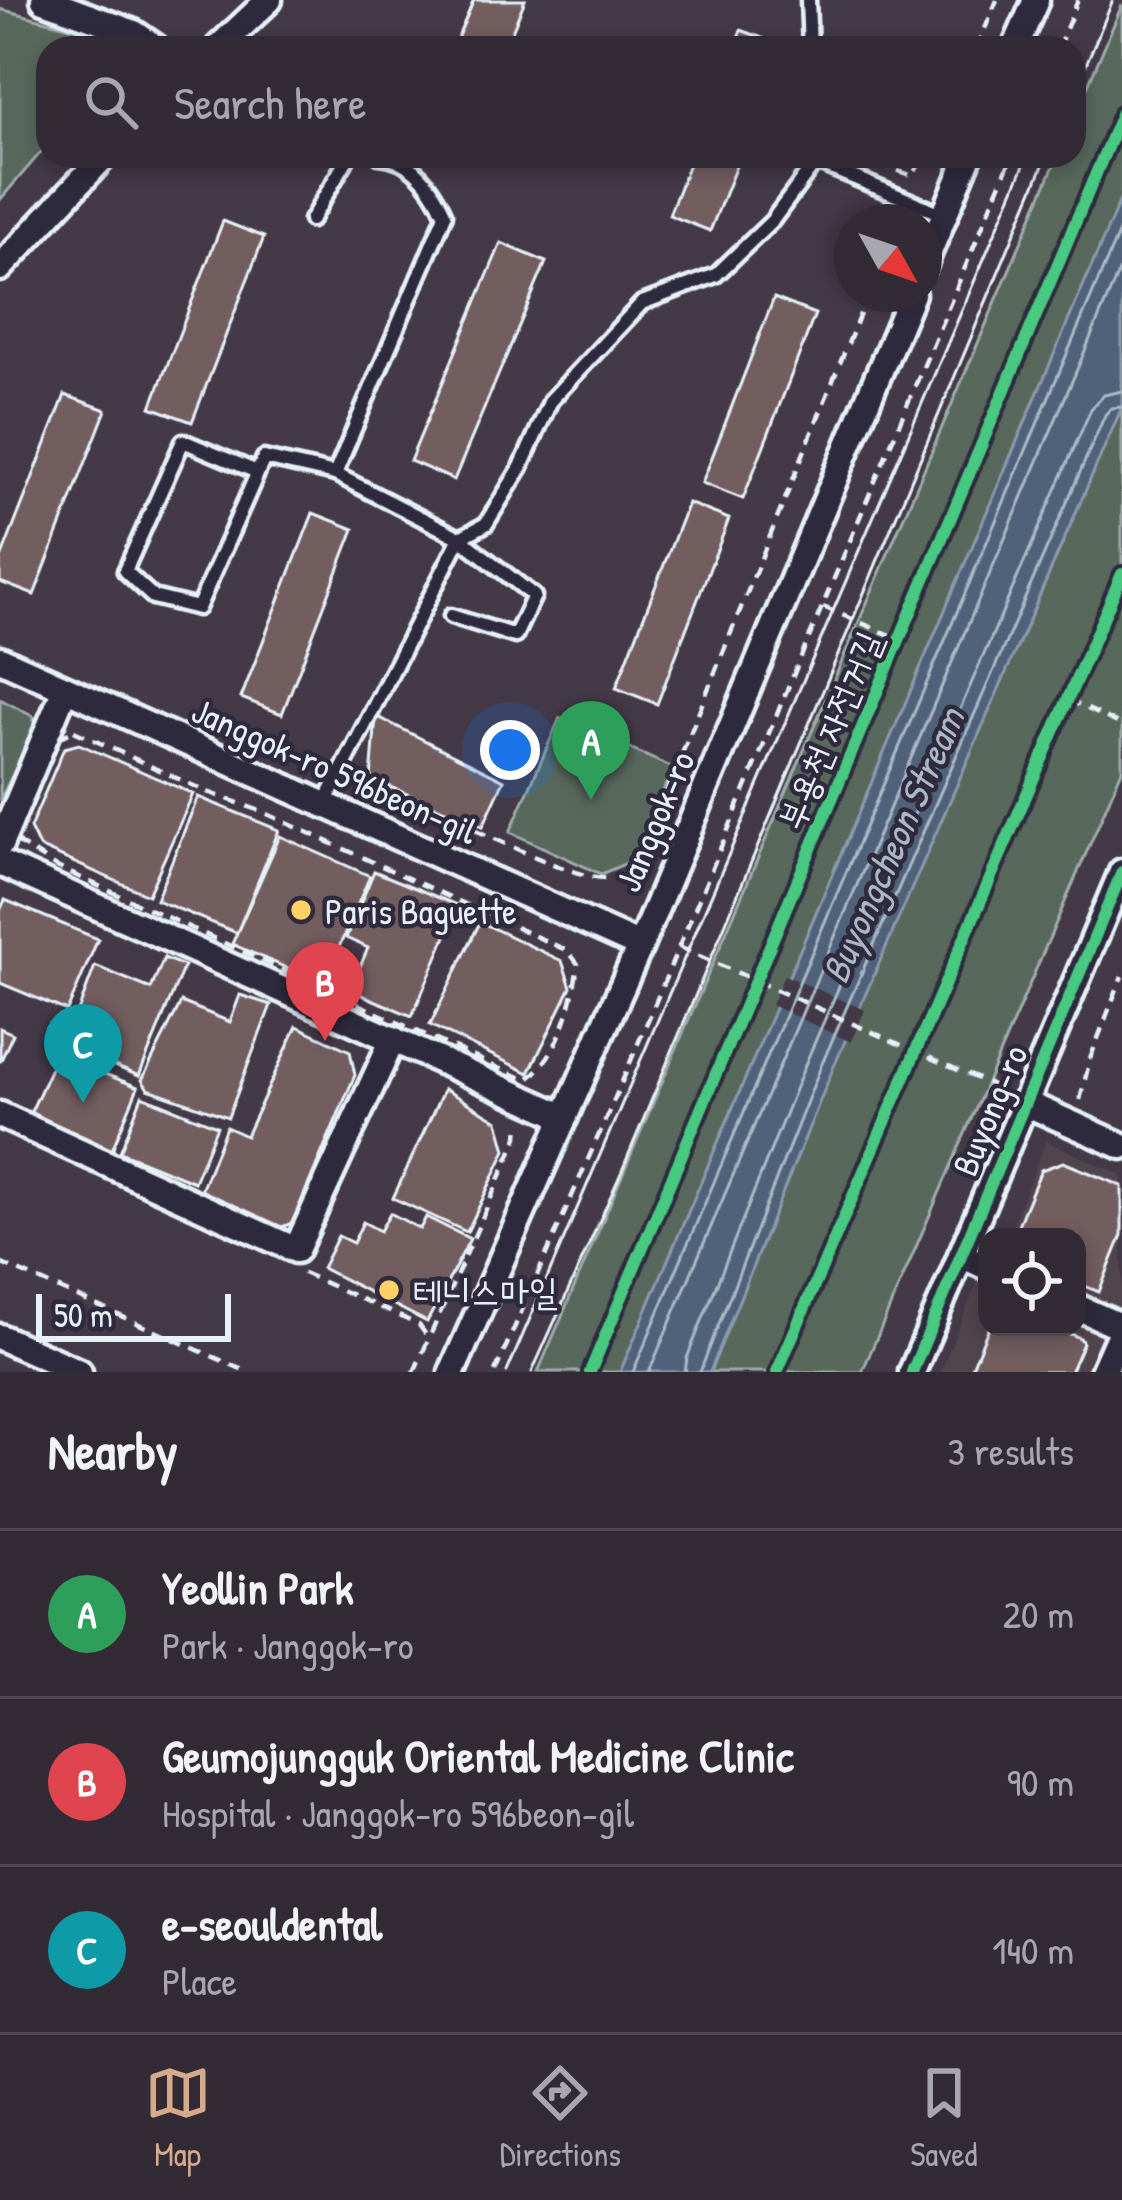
<!DOCTYPE html>
<meta charset="utf-8">
<style>
:root{--surface:#322b35;--page:#3d3741;--text:#f1f3f6;--muted:#a8a7ad;--line:#4d4750;--accent:#d6ab8b}
body{margin:0;font-family:"Patrick Hand","Poor Story",sans-serif;background:var(--page);color:var(--text)}
.controls{position:absolute;right:36px;bottom:36px;display:grid;overflow:hidden;border-radius:24px;box-shadow:0 6px 18px #0003}
.controls button{width:108px;height:108px;display:grid;place-items:center;padding:0;border:0;border-bottom:3px solid var(--line);background:var(--surface);color:var(--text);font:60px sans-serif}
.compass{position:absolute;left:834px;top:204px;width:108px;height:108px;border-radius:50%;background:var(--surface);box-shadow:0 6px 18px #0003;rotate:130deg}
.scale{position:absolute;left:36px;bottom:30px;width:195px;box-sizing:border-box;padding-left:12px;border:6px solid #e8f1f8;border-top:0;font-size:33px;line-height:42px;white-space:nowrap;color:#e8f1f8;-webkit-text-stroke:9px #2f2a3d;paint-order:stroke}
.you{position:absolute;left:510px;top:750px;width:42px;height:42px;margin:-30px;border:9px solid #fff;border-radius:50%;background:#1a73e8;box-shadow:0 0 0 18px #1a73e833}
.badge{display:grid;place-items:center;width:78px;height:78px;border-radius:50%;background:var(--accent);color:#fff;font-size:39px;font-weight:700}
.pin{position:absolute;translate:-50% -99px;filter:drop-shadow(0 3px 6px #0008)}
.pin::after{content:'';position:absolute;top:63px;width:42px;height:36px;background:inherit;clip-path:polygon(0 0,100% 0,50% 100%)}
.list{margin:0;padding:0;list-style:none}
h2{display:flex;justify-content:space-between;align-items:center;height:156px;margin:0;padding:0 48px;font-size:51px}
h2 small{font-size:39px;font-weight:400;color:var(--muted)}
.list li{display:grid;grid-template-columns:78px 1fr auto;gap:36px;align-items:center;box-sizing:border-box;height:168px;padding:0 48px;border-top:3px solid var(--line)}
.list b{display:block;font-size:45px;white-space:nowrap}
.list p{margin:0;font-size:39px;white-space:nowrap;color:var(--muted)}
.list em{font-size:39px;font-style:normal;color:var(--muted)}
.icon{flex:none;width:66px;height:66px;fill:none;stroke:currentColor;stroke-width:2;stroke-linecap:round;stroke-linejoin:round}
.map{position:relative;flex:none;width:1122px;height:1372px;overflow:hidden}
.search{position:absolute;background:var(--surface);box-shadow:0 6px 18px #0003;left:36px;right:36px;top:36px;height:132px;display:flex;align-items:center;gap:30px;box-sizing:border-box;padding:0 42px;border-radius:36px;color:var(--muted);font-size:45px}
.sheet{height:660px;background:var(--surface)}
nav{display:flex;justify-content:space-around;align-items:center;box-sizing:border-box;height:168px;border-top:3px solid var(--line);background:var(--surface);font-size:33px;color:var(--muted)}
nav a{display:grid;justify-items:center;gap:6px}
nav .on{color:var(--accent)}
.map>svg:first-child{display:block}
.built{fill:#51444e}
.green{fill:#59675d;stroke:#a0acaa;stroke-width:3}
.water{fill:#4f627a;stroke:#8c9bac;stroke-width:3}
.pier{fill:#433947}
.lines{fill:none;stroke-linecap:round;stroke-linejoin:round}
.shore{stroke:#abb8c6;stroke-width:3}
.building{fill:#725d5f;stroke:#e8f1f8;stroke-width:3}
.service-casing{stroke:#e8f1f8;stroke-width:21}
.minor-casing{stroke:#e8f1f8;stroke-width:33}
.path{stroke:#e8f1f8;stroke-width:4.5;stroke-dasharray:12 9;stroke-linecap:butt}
.service{stroke:#2f2a3d;stroke-width:12}
.minor{stroke:#2f2a3d;stroke-width:24}
.tram{stroke:#e8f1f8;stroke-width:3}
.cycleway-casing{stroke:#2f2a3d;stroke-width:20}
.cycleway{stroke:#46c982;stroke-width:12}
.poi-dot{fill:#ffd166;stroke:#2f2a3d;stroke-width:4.5}
.labels{text-anchor:middle;dominant-baseline:central;stroke-width:9;stroke-linejoin:round;paint-order:stroke}
.street-label{font-size:36px;fill:#e8f1f8;stroke:#2f2a3d}
.poi-label{font-size:36px;fill:#e8f1f8;stroke:#2f2a3d;text-anchor:start}
.water-label{font-size:39px;font-style:italic;fill:#abb8c6;stroke:#2f2a3d}
</style>
<div class="map">
<svg width="1122" height="1372" viewBox="0 0 1122 1372">
<rect width="100%" height="100%" fill="#433947"/>
<filter id="ink" filterUnits="userSpaceOnUse"><feTurbulence type="fractalNoise" baseFrequency=".00833" numOctaves="2"/><feDisplacementMap in="SourceGraphic" scale="24" xChannelSelector="R" yChannelSelector="G"/><feConvolveMatrix kernelMatrix="1 2 1 2 8 2 1 2 1" color-interpolation-filters="sRGB"/></filter>
<g filter="url(#ink)">
<g class="built">
<path d="M 1046,1141 L 1122,1175 L 1122,1312 L 1077,1292 L 1077,1237 L 1007,1237 Z"/>
<path d="M 978,1281 L 987,1285 L 987,1327 L 1077,1327 L 1077,1324 L 1102,1334 L 1085,1372 L 940,1372 Z"/>
</g>
<g class="green">
<path d="M 1122,5 L 1122,770 L 862,1372 L 538,1372 L 1058,156 L 1074,156 L 1074,118 Z"/>
<path d="M 0,9 L 110,37 L 126,47 L 48,48 L 48,144 L 0,200 Z"/>
<path d="M 0,699 L 34,717 L 33,734 L 0,800 Z"/>
<path d="M 560,718 L 673,768 L 633,860 L 601,874 L 510,832 Z"/>
</g>
<path class="water" d="M 1122,195 L 1122,407 L 832,1071 L 710,1372 L 620,1372 Z"/>
<path class="pier" d="M 784,975 L 865,1010 L 851,1042 L 771,1005 Z"/>
<g class="lines">
<g class="shore">
<path d="M 633,1372 L 1122,225"/>
<path d="M 649,1372 L 1122,264"/>
<path d="M 685,1372 L 687,1358 L 807,1060 L 1091,409 L 1104,395 L 1122,391"/>
<path d="M 700,1372 L 821,1066 L 1105,415 L 1111,408 L 1122,407"/>
</g>
</g>
<g class="building">
<path d="M 474,0 L 525,0 L 505,48 L 453,48 Z"/>
<path d="M 741,30 L 783,46 L 782,48 L 734,48 Z"/>
<path d="M 692,156 L 740,156 L 710,231 L 669,215 Z"/>
<path d="M 223,221 L 264,237 L 192,422 L 151,407 Z"/>
<path d="M 501,243 L 546,262 L 454,480 L 410,461 Z"/>
<path d="M 774,298 L 815,314 L 743,499 L 702,483 Z"/>
<path d="M 65,395 L 106,410 L 34,595 L 0,582 L 0,561 Z"/>
<path d="M 688,503 L 729,519 L 657,704 L 616,688 Z"/>
<path d="M 313,513 L 354,529 L 282,714 L 241,698 Z"/>
<path d="M 376,716 L 504,780 L 483,826 L 371,779 Z"/>
<path d="M 79,744 L 193,794 L 148,895 L 39,847 L 30,828 L 64,748 Z"/>
<path d="M 198,797 L 279,830 L 237,933 L 156,900 Z"/>
<path d="M 280,836 L 370,876 L 323,984 L 232,944 Z"/>
<path d="M 374,871 L 459,906 L 412,1016 L 350,990 L 368,948 L 346,938 Z"/>
<path d="M 5,900 L 98,939 L 67,1011 L 0,983 L 0,911 Z"/>
<path d="M 480,922 L 562,961 L 571,987 L 529,1073 L 430,1025 Z"/>
<path d="M 164,958 L 184,966 L 139,1076 L 65,1046 L 95,966 L 151,989 Z"/>
<path d="M 240,995 L 271,1005 L 228,1117 L 148,1089 L 142,1080 L 181,1002 L 230,1022 Z"/>
<path d="M 297,1026 L 350,1051 L 355,1075 L 292,1223 L 277,1229 L 199,1196 L 226,1127 L 246,1136 Z"/>
<path d="M 0,1028 L 13,1034 L 0,1062 Z"/>
<path d="M 57,1055 L 138,1087 L 111,1152 L 28,1118 Z"/>
<path d="M 444,1089 L 498,1121 L 506,1150 L 467,1232 L 393,1198 Z"/>
<path d="M 142,1096 L 217,1126 L 194,1182 L 120,1152 Z"/>
<path d="M 1063,1162 L 1122,1186 L 1122,1235 L 1099,1292 L 1077,1283 L 1077,1237 L 1013,1237 L 1041,1170 Z"/>
<path d="M 390,1213 L 420,1229 L 426,1217 L 470,1239 L 427,1322 L 322,1268 L 338,1236 L 353,1243 L 363,1222 L 380,1231 Z"/>
<path d="M 989,1327 L 1054,1327 L 1080,1338 L 1083,1343 L 1070,1372 L 970,1372 Z"/>
</g>
<g class="lines">
<g class="service-casing">
<g id="service">
<path d="M 808,0 L 810,48"/>
<path d="M 814,161 L 944,215"/>
<path d="M 311,220 L 349,156"/>
<path d="M 257,472 L 183,441 L 125,571 L 153,597 L 198,608 L 264,458 L 335,474 L 460,538 L 534,596 L 515,636 L 451,616"/>
<path d="M 335,474 L 445,215 C 433,188 413,158 379,156"/>
<path d="M 324,805 L 460,538 L 486,524 L 521,467 L 551,400 L 642,303 L 716,275 L 772,221 L 814,164"/>
</g>
</g>
<g class="minor-casing">
<g id="minor">
<path d="M 44,0 L 134,33 L 156,48"/>
<path d="M 218,48 L 269,0"/>
<path d="M 1015,48 L 1036,0"/>
<path d="M 924,264 L 969,156"/>
<path d="M 0,268 L 104,156"/>
<path d="M 0,659 L 640,946"/>
<path d="M 0,845 L 65,689"/>
<path d="M 0,863 L 565,1117"/>
<path d="M 1025,1103 L 1122,1146"/>
<path d="M 0,1115 L 296,1250 L 393,1039"/>
<path d="M 961,1255 L 987,1267"/>
<path d="M 1077,1307 L 1122,1327"/>
<path d="M 0,1337 L 79,1372"/>
<path d="M 452,1372 L 640,946 L 912,294"/>
<path d="M 912,1372 L 1122,872"/>
<path d="M 1103,1372 L 1122,1329"/>
</g>
</g>
<g class="path">
<path d="M 977,48 L 997,0"/>
<path d="M 1058,48 L 1078,0"/>
<path d="M 878,164 L 913,176 L 923,156"/>
<path d="M 890,222 L 890,220"/>
<path d="M 934,560 L 936,561"/>
<path d="M 823,607 L 900,639"/>
<path d="M 1092,626 L 1099,629"/>
<path d="M 1068,700 L 1122,725"/>
<path d="M 74,731 L 205,791 L 263,812 L 568,951 L 578,964 C 572,1006 561,1052 527,1080 L 498,1068 L 55,866 L 20,844 L 14,834 L 55,739 Z"/>
<path d="M 381,784 C 427,805 563,878 605,878 C 624,878 631,870 641,855 L 868,294"/>
<path d="M 679,947 L 992,1085"/>
<path d="M 1080,1100 L 1090,1059 L 1122,976"/>
<path d="M 0,1263 L 248,1372"/>
<path d="M 303,1273 L 419,1325 L 429,1339"/>
<path d="M 414,1372 L 518,1137 L 519,1123"/>
<path d="M 495,1372 L 624,1077 L 1012,156"/>
</g>
<use href="#service" class="service"/>
<use href="#minor" class="minor"/>
<g class="tram">
<path d="M 1074,93 L 1113,0"/>
<path d="M 507,1372 L 1028,156"/>
<path d="M 532,1372 L 621,1173 L 1047,156"/>
</g>
<g class="cycleway-casing">
<g id="cycleway">
<path d="M 590,1372 L 1122,112"/>
<path d="M 777,1372 L 1122,574"/>
<path d="M 912,1372 L 1122,872"/>
</g>
</g>
<use href="#cycleway" class="cycleway"/>
</g>
</g>
<g class="poi-dot">
<circle cx="301" cy="910" r="12"/>
<circle cx="389" cy="1290" r="12"/>
</g>
<g class="labels">
<g class="street-label">
<text transform="translate(829 730) rotate(-67)">부용천 자전거길</text>
<text transform="translate(335 770) rotate(24)">Janggok-ro 596beon-gil</text>
<text transform="translate(654 821) rotate(-67)">Janggok-ro</text>
<text transform="translate(989 1110) rotate(-67)">Buyong-ro</text>
</g>
<g class="poi-label">
<text x="325" y="910">Paris Baguette</text>
<text x="413" y="1290">테니스마일</text>
</g>
<g class="water-label">
<text transform="translate(892 845) rotate(-66)">Buyongcheon Stream</text>
</g>
</g>
</svg>
<div class="controls">
<button><svg class="icon" aria-label="locate" viewBox="0 0 24 24"><circle cx="12" cy="12" r="6"/><path d="M12 2v4M12 18v4M2 12h4M18 12h4"/></svg></button>
</div>
<svg class="compass" viewBox="-18 -18 36 36"><path d="M0-13l5 13h-10z" fill="#e53935"/><path d="M0 13l5-13h-10z" fill="#a8a7ad"/></svg>
<div class="scale">50 m</div>
<div class="you"></div>
<div class="pin badge" style="left:591px;top:800px;background:#2e9e5b">A</div>
<div class="pin badge" style="left:325px;top:1041px;background:#e0444e">B</div>
<div class="pin badge" style="left:83px;top:1103px;background:#0f9aa8">C</div>
<div class="search"><svg class="icon" aria-label="search" viewBox="0 0 24 24"><circle cx="10" cy="10" r="6"/><path d="M15 15l6 6"/></svg>Search here</div>
</div>
<section class="sheet">
<h2>Nearby<small>3 results</small></h2>
<ul class="list">
<li><span class="badge" style="background:#2e9e5b">A</span><div><b>Yeollin Park</b><p>Park · Janggok-ro</p></div><em>20 m</em></li>
<li><span class="badge" style="background:#e0444e">B</span><div><b>Geumojungguk Oriental Medicine Clinic</b><p>Hospital · Janggok-ro 596beon-gil</p></div><em>90 m</em></li>
<li><span class="badge" style="background:#0f9aa8">C</span><div><b>e-seouldental</b><p>Place</p></div><em>140 m</em></li>
</ul>
</section>
<nav>
<a class="on"><svg class="icon" aria-label="map" viewBox="0 0 24 24"><path d="M3 6l6-2 6 2 6-2v14l-6 2-6-2-6 2zM9 4v14M15 6v14"/></svg>Map</a>
<a><svg class="icon" aria-label="directions" viewBox="0 0 24 24"><path d="M12 3l9 9-9 9-9-9zM9 14v-3h6M13 9l2 2-2 2"/></svg>Directions</a>
<a><svg class="icon" aria-label="saved" viewBox="0 0 24 24"><path d="M7 4h10v16l-5-4-5 4z"/></svg>Saved</a>
</nav>
